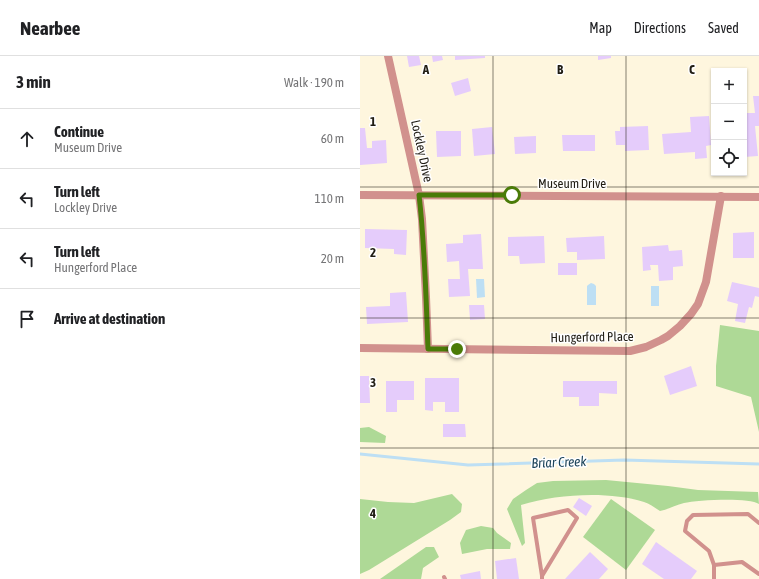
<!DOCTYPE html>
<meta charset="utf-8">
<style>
:root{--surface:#fff;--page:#f2f2f2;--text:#202124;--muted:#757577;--line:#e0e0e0}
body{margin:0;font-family:"Asap Condensed",sans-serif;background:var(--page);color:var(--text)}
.controls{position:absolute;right:12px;top:12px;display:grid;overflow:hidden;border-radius:0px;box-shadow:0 1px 3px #0004}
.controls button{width:36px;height:36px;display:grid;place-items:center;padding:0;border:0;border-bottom:1px solid var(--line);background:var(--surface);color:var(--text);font:20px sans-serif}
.stop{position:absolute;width:12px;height:12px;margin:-9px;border:3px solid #4a7b08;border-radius:50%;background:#fff}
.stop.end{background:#4a7b08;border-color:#fff;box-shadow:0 1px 4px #0008}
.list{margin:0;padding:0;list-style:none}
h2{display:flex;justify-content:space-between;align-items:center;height:52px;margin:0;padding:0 16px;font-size:17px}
h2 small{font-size:13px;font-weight:400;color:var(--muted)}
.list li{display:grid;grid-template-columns:26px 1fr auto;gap:12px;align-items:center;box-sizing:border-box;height:60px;padding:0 16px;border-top:1px solid var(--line)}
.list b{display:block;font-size:15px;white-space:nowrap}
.list p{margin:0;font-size:13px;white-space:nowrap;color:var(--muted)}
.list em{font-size:13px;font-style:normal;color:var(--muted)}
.icon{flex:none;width:22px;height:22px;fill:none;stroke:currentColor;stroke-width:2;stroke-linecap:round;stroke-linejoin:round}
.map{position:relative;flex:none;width:399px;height:523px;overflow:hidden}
header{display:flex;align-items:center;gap:24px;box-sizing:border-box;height:56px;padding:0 20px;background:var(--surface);border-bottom:1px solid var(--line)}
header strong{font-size:19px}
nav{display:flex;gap:22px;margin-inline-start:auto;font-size:14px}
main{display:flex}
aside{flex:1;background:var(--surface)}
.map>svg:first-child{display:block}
.green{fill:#aed996}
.water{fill:#bddff4}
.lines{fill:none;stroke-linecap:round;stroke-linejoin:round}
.stream{stroke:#bddff4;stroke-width:3}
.building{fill:#e5ccfb}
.lane{stroke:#d1918d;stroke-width:4}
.street{stroke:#d1918d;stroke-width:8}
.route{stroke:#4a7b08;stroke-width:5}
.grid{fill:none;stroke:#201d14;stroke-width:1;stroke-opacity:0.55}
.labels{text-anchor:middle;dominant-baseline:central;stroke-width:3;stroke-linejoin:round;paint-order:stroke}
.street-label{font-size:13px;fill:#201d14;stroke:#fff}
.water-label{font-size:14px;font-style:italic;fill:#1e455b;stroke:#fff}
.grid-label{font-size:13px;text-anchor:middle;font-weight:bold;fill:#201d14;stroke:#fff;stroke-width:3;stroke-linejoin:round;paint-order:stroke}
</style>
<header>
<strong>Nearbee</strong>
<nav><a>Map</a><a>Directions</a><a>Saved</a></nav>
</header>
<main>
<aside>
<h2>3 min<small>Walk · 190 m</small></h2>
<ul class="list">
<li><svg class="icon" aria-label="ahead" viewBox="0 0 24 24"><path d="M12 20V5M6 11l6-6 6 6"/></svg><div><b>Continue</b><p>Museum Drive</p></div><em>60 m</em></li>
<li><svg class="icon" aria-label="left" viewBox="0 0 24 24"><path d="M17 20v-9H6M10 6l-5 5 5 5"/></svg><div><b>Turn left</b><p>Lockley Drive</p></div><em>110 m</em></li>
<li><svg class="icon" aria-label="left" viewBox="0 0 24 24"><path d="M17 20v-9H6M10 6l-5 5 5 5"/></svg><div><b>Turn left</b><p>Hungerford Place</p></div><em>20 m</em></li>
<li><svg class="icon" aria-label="arrive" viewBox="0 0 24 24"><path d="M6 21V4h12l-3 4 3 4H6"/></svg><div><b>Arrive at destination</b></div></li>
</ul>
</aside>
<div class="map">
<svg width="399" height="523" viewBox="0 0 399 523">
<rect width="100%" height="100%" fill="#fef6de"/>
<g class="green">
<path d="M 360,269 L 399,275 L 399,376 L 391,341 L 356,330 L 356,310 Z"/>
<path d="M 9,371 L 26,380 L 25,387 L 0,386 L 0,372 Z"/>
<path d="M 246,424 L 308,430 L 338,434 L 398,436 L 399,448 C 389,441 337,444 324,447 C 316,449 309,453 300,455 C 295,452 290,448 284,446 C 248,435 198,438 161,449 L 165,487 L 162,490 L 147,453 L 153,443 L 166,434 L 177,427 L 193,425 Z"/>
<path d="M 92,438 L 102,448 L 101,456 L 90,464 L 9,514 L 0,518 L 0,443 L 28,446 L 54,447 Z"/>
<path d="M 251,443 L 295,474 L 266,514 L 223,481 Z"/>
<path d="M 121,470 L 133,472 L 137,477 L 151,487 L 150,493 L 127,493 L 102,498 L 100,487 L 106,474 Z"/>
<path d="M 66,491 L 74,491 L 79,501 L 63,512 L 61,523 L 20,523 Z"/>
</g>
<g class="water">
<path d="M 116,223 L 124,223 L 125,241 L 117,242 Z"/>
<path d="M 231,227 L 234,228 L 236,230 L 236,249 L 227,249 L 227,230 L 228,229 Z"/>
<rect x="291" y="230" width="8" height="20"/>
</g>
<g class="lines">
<path class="stream" d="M 0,398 L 108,409 L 264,404 L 399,408"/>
</g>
<g class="building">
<path d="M 47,0 L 59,0 L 61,9 L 49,11 Z"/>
<path d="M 72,0 L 82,0 L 83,4 L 73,6 Z"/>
<path d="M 95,0 L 125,0 L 125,2 L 95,4 Z"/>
<path d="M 238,0 L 251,0 L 251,2 L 238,4 Z"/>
<path d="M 108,22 L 111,35 L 95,40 L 91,27 Z"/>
<path d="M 393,40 L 399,40 L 399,70 L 395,70 L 398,100 L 384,101 L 384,57 L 395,57 Z"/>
<path d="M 349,60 L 351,89 L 346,90 L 347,102 L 335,103 L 335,96 L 304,98 L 302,78 L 331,76 L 330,61 Z"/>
<path d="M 288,70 L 289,94 L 265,95 L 265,89 L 256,89 L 255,75 L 260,75 L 260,71 Z"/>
<path d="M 132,71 L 135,98 L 114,100 L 112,73 Z"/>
<path d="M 0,72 L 5,72 L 7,92 L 12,92 L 12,85 L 26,84 L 27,107 L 0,109 Z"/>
<path d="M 76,75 L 101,75 L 101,100 L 77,101 Z"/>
<path d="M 202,79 L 235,79 L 235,95 L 203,95 Z"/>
<path d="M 176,80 L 176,97 L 155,98 L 154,81 Z"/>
<path d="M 5,173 L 47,174 L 46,199 L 34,198 L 34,193 L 5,192 Z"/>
<path d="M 394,176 L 394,202 L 373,202 L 373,177 Z"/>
<path d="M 121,178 L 123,213 L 108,213 L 110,240 L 89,241 L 88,223 L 100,223 L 99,205 L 87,206 L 86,188 L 103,187 L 103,179 Z"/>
<path d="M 184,180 L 185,207 L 160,208 L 159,200 L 148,200 L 148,181 Z"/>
<path d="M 244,180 L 245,203 L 217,204 L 217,196 L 207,196 L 206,182 Z"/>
<path d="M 308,189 L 309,195 L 322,194 L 323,210 L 313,211 L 313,224 L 299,225 L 298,209 L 290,209 L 291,214 L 283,215 L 282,191 Z"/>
<rect x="198" y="207" width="19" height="12"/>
<path d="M 372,226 L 399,232 L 399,241 L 395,240 L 392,252 L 389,251 L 385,267 L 375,265 L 378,248 L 367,245 Z"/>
<path d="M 46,236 L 48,266 L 7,268 L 6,251 L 30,250 L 30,237 Z"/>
<path d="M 109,249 L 124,249 L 125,263 L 110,264 Z"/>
<path d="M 331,310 L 337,330 L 310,339 L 304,320 Z"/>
<path d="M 0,320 L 9,320 L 10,347 L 0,347 Z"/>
<path d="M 65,322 L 99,322 L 99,356 L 85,356 L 85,346 L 73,346 L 73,355 L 65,354 Z"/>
<path d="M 26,325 L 54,325 L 54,344 L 37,344 L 37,356 L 26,356 Z"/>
<path d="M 203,325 L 257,325 L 257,338 L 239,337 L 239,350 L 219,350 L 219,341 L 203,341 Z"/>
<path d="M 83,368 L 105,368 L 106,381 L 83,381 Z"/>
<path d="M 219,442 L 232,450 L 226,460 L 213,451 Z"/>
<path d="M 296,486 L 337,515 L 331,523 L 304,523 L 282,508 Z"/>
<path d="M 230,496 L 248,513 L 239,523 L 205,523 Z"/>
<path d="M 156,502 L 159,523 L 137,523 L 135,505 Z"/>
<path d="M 120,515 L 121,523 L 101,523 L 100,519 Z"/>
</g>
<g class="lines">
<g class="lane">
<path d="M 354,509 L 382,506 L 399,518"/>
<path d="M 182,520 L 217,462 L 208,454 L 173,462 L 182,520 L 182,523"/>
<path d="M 84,521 L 85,523"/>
<path d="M 354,523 L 354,509 L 349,495 L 325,475 L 327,465 L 333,459 L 388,458 L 399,467"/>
</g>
<g class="street">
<path d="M 28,0 L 59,139 L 62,163 L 66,241 L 68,293"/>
<path d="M 0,139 L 399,141"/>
<path d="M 0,292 L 270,295 L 286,291 L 301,284 L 308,280 L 320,270 L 331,258 L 338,248 L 346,226 L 361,140"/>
</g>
</g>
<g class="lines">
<path class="route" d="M 97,293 L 68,293 C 66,242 65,190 59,139 L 152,139"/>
</g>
<path class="grid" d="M 133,0 L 133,523M 266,0 L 266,523M 0,131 L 399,131M 0,262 L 399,262M 0,392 L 399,392"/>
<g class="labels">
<g class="street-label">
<text transform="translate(62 95) rotate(78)">Lockley Drive</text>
<text x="212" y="127">Museum Drive</text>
<text transform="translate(232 281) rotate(-1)">Hungerford Place</text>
</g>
<g class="water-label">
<text transform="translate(199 406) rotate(-2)">Briar Creek</text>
</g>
</g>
<g class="grid-label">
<text x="66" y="18">A</text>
<text x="200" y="18">B</text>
<text x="332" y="18">C</text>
<text x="13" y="70">1</text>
<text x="13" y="201">2</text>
<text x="13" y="331">3</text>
<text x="13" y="462">4</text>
</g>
</svg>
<div class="controls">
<button>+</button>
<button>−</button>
<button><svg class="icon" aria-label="locate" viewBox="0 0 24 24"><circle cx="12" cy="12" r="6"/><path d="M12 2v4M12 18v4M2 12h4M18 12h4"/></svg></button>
</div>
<div class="stop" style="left:152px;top:139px"></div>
<div class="stop end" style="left:97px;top:293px"></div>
</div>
</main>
